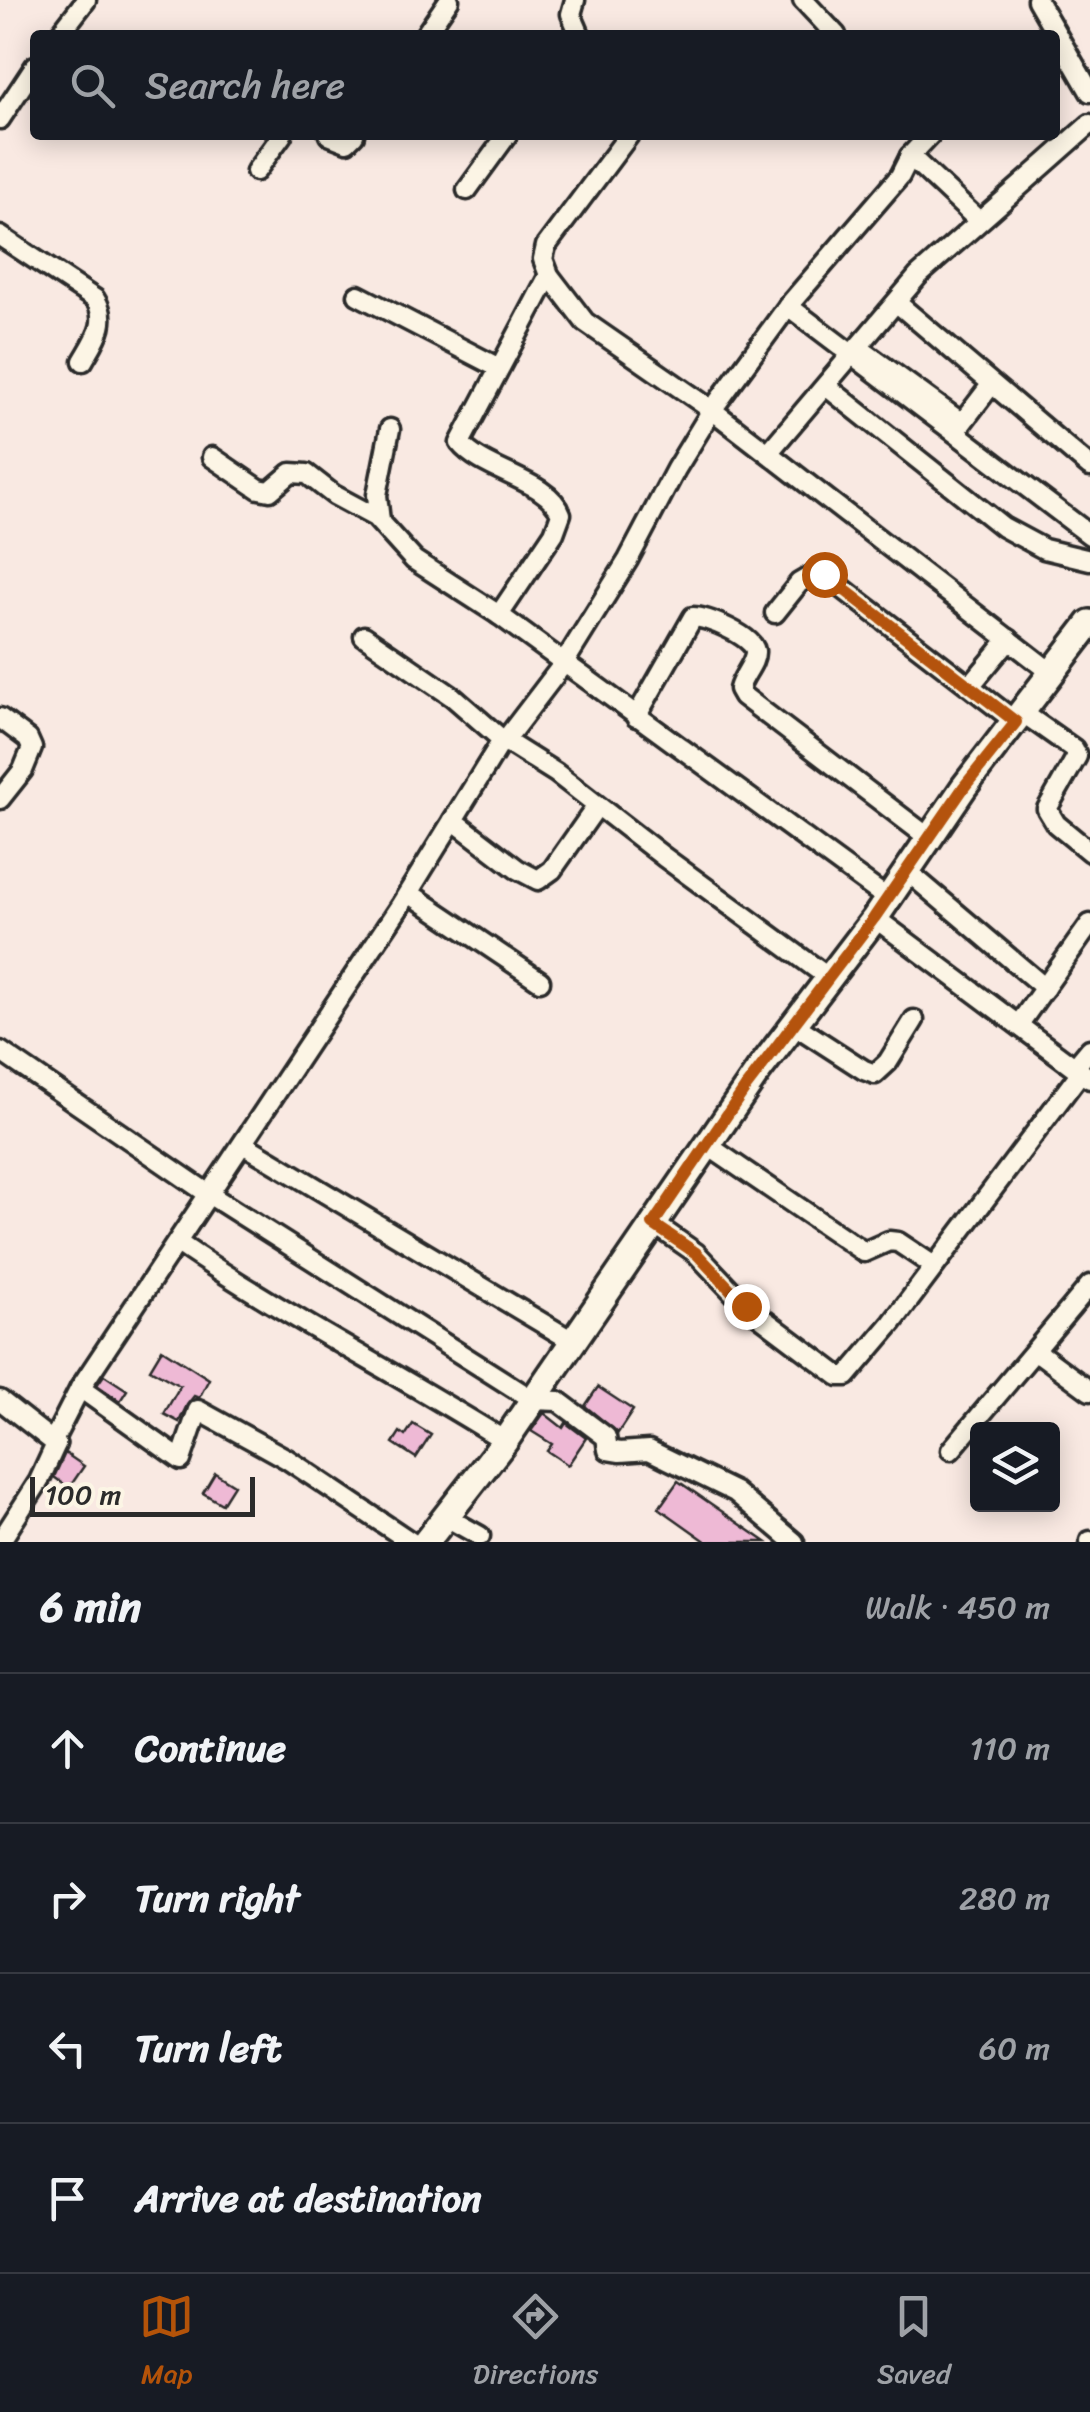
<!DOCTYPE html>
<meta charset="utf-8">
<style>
:root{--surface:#171b24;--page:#242831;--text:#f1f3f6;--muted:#9ea1a6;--line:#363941;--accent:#b45309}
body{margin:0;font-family:Sriracha,sans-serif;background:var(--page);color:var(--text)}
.controls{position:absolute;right:30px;bottom:30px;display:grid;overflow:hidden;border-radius:10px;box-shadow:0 5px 25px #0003}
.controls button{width:90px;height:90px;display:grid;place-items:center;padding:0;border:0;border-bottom:2px solid var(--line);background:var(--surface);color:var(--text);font:50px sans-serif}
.scale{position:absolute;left:30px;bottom:25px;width:225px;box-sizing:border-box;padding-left:10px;border:5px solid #2b2b2b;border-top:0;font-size:28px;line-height:35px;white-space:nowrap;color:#2b2b2b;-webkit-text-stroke:8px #fcf5e5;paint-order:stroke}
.stop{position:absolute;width:30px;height:30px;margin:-22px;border:8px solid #b45309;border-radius:50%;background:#fff}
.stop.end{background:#b45309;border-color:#fff;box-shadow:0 2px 10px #0008}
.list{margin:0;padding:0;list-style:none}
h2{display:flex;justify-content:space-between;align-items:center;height:130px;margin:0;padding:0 40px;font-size:42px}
h2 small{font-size:32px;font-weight:400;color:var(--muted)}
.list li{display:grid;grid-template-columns:65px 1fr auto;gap:30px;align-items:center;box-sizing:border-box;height:150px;padding:0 40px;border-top:2px solid var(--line)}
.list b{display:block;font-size:38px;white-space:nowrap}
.list em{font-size:32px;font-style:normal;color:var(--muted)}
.icon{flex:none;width:55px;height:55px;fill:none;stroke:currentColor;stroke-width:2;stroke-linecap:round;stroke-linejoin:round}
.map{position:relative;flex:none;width:1090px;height:1542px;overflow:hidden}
.search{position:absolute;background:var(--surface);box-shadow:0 5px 25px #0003;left:30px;right:30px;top:30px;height:110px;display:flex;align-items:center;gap:25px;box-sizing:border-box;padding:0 35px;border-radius:10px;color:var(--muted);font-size:38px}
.sheet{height:730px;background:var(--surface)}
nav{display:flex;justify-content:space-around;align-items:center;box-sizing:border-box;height:140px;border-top:2px solid var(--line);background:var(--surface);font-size:28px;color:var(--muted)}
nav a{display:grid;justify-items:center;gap:5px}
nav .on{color:var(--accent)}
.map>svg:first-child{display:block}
.building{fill:#eeb9d5;stroke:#2b2b2b;stroke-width:2.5}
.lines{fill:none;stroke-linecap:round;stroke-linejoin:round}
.street-casing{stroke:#2b2b2b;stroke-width:25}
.secondary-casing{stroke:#2b2b2b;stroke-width:32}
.street{stroke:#fcf5e5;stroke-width:18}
.secondary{stroke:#fcf5e5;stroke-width:25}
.route{stroke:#b45309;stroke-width:12}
</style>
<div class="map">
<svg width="1090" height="1542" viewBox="0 0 1090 1542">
<rect width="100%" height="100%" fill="#f9e9e2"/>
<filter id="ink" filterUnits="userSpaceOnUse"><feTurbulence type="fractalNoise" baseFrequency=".01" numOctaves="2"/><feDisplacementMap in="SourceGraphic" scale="20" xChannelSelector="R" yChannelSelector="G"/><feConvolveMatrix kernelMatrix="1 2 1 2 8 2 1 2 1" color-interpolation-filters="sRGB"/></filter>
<g filter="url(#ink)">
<g class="building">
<path d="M 162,1349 L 209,1379 L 199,1398 L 194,1396 L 187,1405 L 179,1422 L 164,1414 L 180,1386 L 150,1369 Z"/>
<path d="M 104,1375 L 127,1390 L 120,1401 L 97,1385 Z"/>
<path d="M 598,1387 L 633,1410 L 618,1433 L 585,1406 Z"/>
<path d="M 544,1413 L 563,1428 L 566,1423 L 586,1438 L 568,1465 L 547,1451 L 552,1444 L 531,1431 Z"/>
<path d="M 413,1424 L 431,1435 L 416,1458 L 393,1443 L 400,1432 L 405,1436 Z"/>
<path d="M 65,1453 L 84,1466 L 69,1488 L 54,1477 Z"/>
<path d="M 215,1473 L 234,1485 L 222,1504 L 203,1493 Z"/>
<path d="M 678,1481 L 766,1542 L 707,1542 L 659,1508 Z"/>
</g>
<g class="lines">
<g class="street-casing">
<g id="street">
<path d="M 575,0 L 571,14 L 580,35"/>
<path d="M 803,0 L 836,35"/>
<path d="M 1037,0 L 1090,92"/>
<path d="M 59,35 L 86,0"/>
<path d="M 425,35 L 449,0"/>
<path d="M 0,119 L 35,66"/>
<path d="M 329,135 L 347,142 L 354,135"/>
<path d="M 629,135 L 546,246 L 543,259 L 549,275 L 585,322 L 712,410 L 1052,673"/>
<path d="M 910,156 L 979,221"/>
<path d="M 256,171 L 282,135"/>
<path d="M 467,190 L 507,135"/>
<path d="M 0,236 L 95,299 C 110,322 95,340 83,361"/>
<path d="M 358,295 L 499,368"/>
<path d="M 897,303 L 1090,467"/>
<path d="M 788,306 L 1090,535"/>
<path d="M 859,348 L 962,423 L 991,385"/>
<path d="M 826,386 L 1003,527 L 1044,549 L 1090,560"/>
<path d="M 768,453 L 918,276 L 1090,124"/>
<path d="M 212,457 L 259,489 L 270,491 L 291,473 L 307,474 L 334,495 L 375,517 L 414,560 L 499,615 L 888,899"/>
<path d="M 380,521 L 377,495 L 390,429"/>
<path d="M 775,613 L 799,583 L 816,573 L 824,574 L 1016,722"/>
<path d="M 499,615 L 554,533 L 561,514 C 549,480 483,472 460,443 L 549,275"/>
<path d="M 364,636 L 453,697 L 499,737 L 556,773 L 664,857 L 829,978"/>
<path d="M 970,686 L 1009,639"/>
<path d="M 1023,713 L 1074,749 L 1077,756 L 1047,809 L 1056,824 L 1090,852"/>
<path d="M 636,717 L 693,617 C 707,617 753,636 755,651 C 756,663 742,676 739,689 L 743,696 L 929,838"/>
<path d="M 0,718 L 28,739 L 32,748 L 23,770 L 0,799"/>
<path d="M 508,743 L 509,735 L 564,663 L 628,560 L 676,469 L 712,410 L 788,306 L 900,176 L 910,156 L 930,135"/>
<path d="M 453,820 L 517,869 L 538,880 L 552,870 L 597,806"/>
<path d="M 907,871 L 1045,988"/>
<path d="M 409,893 L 540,981"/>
<path d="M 875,918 L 1090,1079"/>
<path d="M 793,1024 L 864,1070 L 875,1074 L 888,1062 L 914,1020"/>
<path d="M 1019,1024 L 1090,924"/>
<path d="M 0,1051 L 210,1195 L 533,1400 L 558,1401 L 606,1437 L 608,1450 L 620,1452 L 649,1450 L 735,1492 L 794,1542"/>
<path d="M 1075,1067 L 1090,1049"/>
<path d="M 243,1144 L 574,1342"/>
<path d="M 707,1145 L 864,1252 L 889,1241 L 898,1242 L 934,1266"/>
<path d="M 653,1223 L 696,1253 L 746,1306 L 839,1376 L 847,1376 L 892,1323 L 1081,1072"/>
<path d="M 178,1243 C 283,1315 397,1373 505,1441"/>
<path d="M 1036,1351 L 1090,1391"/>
<path d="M 80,1388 L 181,1460 L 198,1410 L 287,1459 L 411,1542"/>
<path d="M 0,1400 L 56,1444"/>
<path d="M 951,1450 L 1090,1285"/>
<path d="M 446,1517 L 480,1536"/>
<path d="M 0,1542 L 39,1481 L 56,1444 L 53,1441 L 80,1388 L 400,906 L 503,739"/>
<path d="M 1090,1542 L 1090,1541"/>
</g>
</g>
<g class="secondary-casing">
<path id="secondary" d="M 426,1542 L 505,1441 L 759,1070 L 875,918 L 964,787 L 1090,623"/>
</g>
<use href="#street" class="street"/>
<use href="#secondary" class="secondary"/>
</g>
</g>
<g class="lines" filter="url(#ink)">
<path class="route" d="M 746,1306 L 696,1253 L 653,1224 L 746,1087 L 874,918 L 964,787 L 1016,722 L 824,574"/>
</g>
</svg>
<div class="controls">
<button><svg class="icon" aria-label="layers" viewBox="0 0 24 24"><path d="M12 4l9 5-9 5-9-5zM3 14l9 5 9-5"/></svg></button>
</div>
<div class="scale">100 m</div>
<div class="stop" style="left:824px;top:574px"></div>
<div class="stop end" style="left:746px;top:1306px"></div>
<div class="search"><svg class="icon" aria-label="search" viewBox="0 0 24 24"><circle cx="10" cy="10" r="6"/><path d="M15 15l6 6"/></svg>Search here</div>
</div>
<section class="sheet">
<h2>6 min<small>Walk · 450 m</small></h2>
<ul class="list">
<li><svg class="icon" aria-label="ahead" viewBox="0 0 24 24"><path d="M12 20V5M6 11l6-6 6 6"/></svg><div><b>Continue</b></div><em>110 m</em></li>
<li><svg class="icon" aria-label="right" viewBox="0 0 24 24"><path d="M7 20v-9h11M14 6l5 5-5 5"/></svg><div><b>Turn right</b></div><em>280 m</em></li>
<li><svg class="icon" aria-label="left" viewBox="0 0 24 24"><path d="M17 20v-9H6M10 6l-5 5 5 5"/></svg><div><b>Turn left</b></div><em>60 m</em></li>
<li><svg class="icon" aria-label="arrive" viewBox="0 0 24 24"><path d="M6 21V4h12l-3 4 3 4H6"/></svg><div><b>Arrive at destination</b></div></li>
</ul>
</section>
<nav>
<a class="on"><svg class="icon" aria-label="map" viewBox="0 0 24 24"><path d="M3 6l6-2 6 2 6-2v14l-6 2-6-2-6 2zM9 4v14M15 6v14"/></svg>Map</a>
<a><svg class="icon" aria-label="directions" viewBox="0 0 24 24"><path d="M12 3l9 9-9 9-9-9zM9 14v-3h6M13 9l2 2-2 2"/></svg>Directions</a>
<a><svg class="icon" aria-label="saved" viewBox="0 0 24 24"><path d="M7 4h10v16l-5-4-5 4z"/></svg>Saved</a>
</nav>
